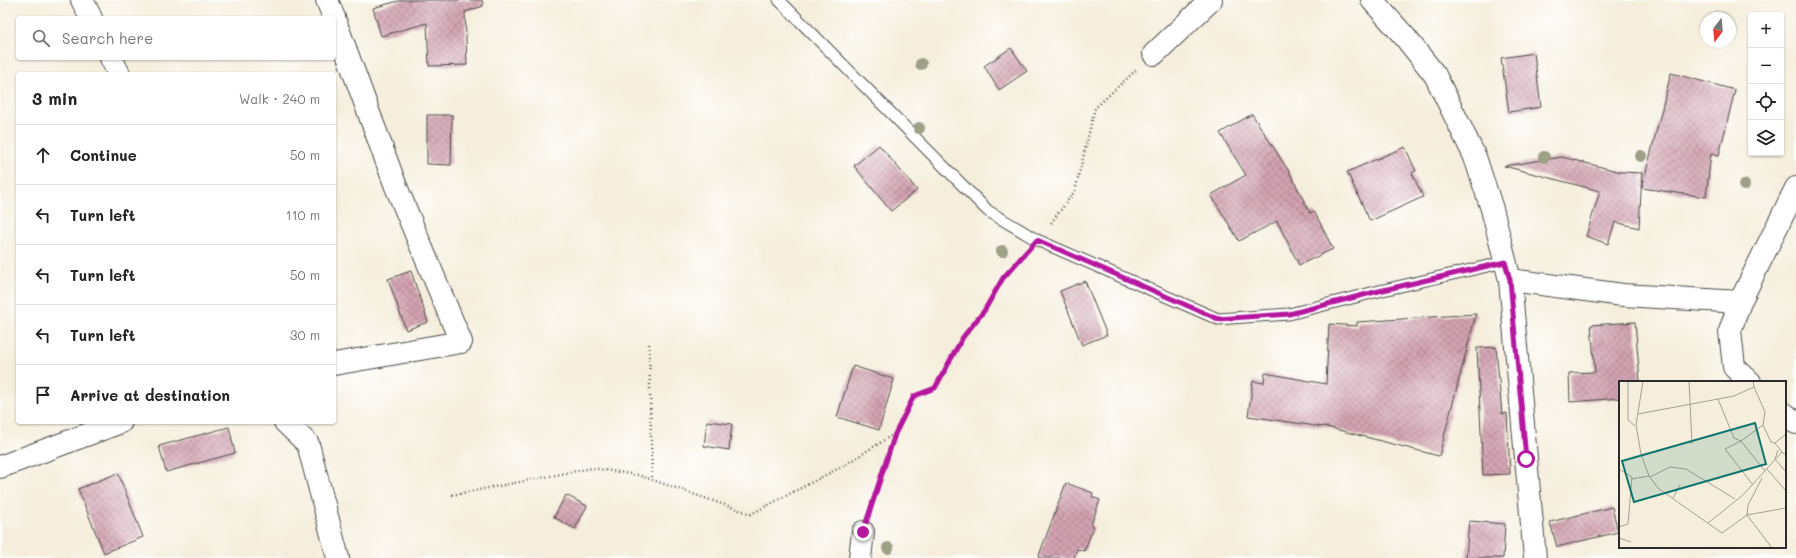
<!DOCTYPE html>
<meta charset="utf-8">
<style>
:root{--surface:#fff;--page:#f6f6f6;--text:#222;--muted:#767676;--line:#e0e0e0}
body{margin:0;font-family:Mali,sans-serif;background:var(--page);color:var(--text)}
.controls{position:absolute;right:12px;top:12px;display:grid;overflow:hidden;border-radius:4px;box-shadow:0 1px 3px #0004}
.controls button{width:36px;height:36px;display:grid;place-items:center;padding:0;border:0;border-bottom:1px solid var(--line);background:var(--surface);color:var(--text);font:20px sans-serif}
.compass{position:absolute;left:1700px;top:12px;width:36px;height:36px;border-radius:50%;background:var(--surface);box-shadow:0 1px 3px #0004;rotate:196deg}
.stop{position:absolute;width:12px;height:12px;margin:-9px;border:3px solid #b5179e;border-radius:50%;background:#fff}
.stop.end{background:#b5179e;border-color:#fff;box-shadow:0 1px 4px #0008}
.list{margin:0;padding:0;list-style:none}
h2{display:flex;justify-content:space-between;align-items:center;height:52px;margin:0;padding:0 16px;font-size:17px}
h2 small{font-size:13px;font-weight:400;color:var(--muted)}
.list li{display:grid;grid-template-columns:26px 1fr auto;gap:12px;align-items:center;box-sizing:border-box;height:60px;padding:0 16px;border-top:1px solid var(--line)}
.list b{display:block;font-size:15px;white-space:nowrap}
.list em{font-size:13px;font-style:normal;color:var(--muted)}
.icon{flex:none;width:22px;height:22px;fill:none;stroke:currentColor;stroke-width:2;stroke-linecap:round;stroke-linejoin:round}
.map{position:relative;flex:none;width:1796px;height:558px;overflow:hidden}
.search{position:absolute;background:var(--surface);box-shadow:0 1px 3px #0004;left:16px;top:16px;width:320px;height:44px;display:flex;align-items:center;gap:10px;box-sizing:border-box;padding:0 14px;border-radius:4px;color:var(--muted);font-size:15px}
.panel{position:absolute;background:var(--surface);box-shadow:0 1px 3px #0004;left:16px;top:72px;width:320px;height:352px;border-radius:4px}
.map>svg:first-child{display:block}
.building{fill:url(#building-cross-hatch)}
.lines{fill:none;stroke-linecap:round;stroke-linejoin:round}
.service-casing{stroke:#494846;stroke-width:13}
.minor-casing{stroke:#494846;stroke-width:24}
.path{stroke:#494846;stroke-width:2.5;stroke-dasharray:1 3;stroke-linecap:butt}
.service{stroke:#fff;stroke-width:11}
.minor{stroke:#fff;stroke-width:22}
.tree{fill:#9ea087}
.route{stroke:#b5179e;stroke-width:5}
.inset-road{fill:none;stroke:#a4a095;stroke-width:1}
.view{fill:#0f766e;fill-opacity:0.15;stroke:#0f766e;stroke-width:2}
.inset-edge{fill:none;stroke:#2b2b2b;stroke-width:2}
</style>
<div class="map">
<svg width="1796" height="558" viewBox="0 0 1796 558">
<defs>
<pattern id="building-cross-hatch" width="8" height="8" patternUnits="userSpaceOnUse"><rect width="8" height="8" fill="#d3a3b2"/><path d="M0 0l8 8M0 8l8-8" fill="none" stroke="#ab8591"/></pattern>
</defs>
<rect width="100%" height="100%" fill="#fff"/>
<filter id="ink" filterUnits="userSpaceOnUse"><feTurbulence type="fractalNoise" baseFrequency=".025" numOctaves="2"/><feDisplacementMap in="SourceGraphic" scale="8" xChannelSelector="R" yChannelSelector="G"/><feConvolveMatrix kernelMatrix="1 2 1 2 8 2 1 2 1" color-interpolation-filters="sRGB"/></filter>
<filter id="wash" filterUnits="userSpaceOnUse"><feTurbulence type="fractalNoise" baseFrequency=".012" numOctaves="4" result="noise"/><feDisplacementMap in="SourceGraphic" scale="16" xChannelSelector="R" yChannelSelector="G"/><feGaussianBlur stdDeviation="0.9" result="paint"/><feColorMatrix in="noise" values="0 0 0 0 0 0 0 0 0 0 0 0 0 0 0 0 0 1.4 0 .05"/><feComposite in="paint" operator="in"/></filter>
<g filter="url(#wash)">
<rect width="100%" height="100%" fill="#f5eedc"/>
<g id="blocks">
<g class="building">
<path d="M 402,0 L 482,0 L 483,6 L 465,12 L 467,65 L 429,66 L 427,23 L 381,36 L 373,8 Z"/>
<path d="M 1011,48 L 1027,71 L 999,90 L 984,66 Z"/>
<path d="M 1534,53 L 1541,107 L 1509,112 L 1501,58 Z"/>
<path d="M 1671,73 L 1735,90 L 1719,155 L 1711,153 L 1706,197 L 1642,188 Z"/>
<path d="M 1252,114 L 1290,173 L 1310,213 L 1314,211 L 1333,249 L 1299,265 L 1277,221 L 1239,241 L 1211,195 L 1246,175 L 1220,133 Z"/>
<path d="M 427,115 L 452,115 L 451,165 L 427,164 Z"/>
<path d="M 879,145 L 917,190 L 891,211 L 854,166 Z"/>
<path d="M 1405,147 L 1416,171 L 1412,173 L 1423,197 L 1370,221 L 1347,172 Z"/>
<path d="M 1562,157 L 1621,172 L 1642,173 L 1639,228 L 1615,222 L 1608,244 L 1586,236 L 1600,191 L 1504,166 Z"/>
<path d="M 411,271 L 428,322 L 406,330 L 388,279 Z"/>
<path d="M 1085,281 L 1107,335 L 1082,345 L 1060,291 Z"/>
<path d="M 1476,314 L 1439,456 L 1323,426 L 1323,427 L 1248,416 L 1253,381 L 1264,383 L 1265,373 L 1326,384 L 1329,324 L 1357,326 L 1357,322 Z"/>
<path d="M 1635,322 L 1640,382 L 1620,382 L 1620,398 L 1570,402 L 1569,373 L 1595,372 L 1591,325 Z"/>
<path d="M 1496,347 L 1502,414 L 1507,413 L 1510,474 L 1483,475 L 1477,348 Z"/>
<path d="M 853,366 L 894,379 L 879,430 L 837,417 Z"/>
<path d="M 707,421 L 732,424 L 729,450 L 704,446 Z"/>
<path d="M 229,427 L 235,453 L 166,472 L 159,446 Z"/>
<path d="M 118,473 L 143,537 L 104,553 L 78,489 Z"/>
<path d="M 1066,483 L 1093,493 L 1092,497 L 1100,500 L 1091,525 L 1094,527 L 1084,551 L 1077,549 L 1074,558 L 1038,558 Z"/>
<path d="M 566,495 L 587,506 L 575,529 L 554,517 Z"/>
<path d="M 1612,507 L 1618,532 L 1557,547 L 1550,522 Z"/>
<path d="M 1469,521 L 1505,524 L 1503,558 L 1466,558 Z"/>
</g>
</g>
</g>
<g filter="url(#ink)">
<use href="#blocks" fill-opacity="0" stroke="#494846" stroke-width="1"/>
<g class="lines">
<g class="service-casing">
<path id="service" d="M 779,0 L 988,211 L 1037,240 L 1218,319 L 1289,314 L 1379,291 L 1505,262"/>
</g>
<g class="minor-casing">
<g id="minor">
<path d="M 82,0 L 91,18"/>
<path d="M 327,0 L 334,18"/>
<path d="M 1372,0 L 1405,37 L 1435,75 L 1475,157 L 1492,209 L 1510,280 L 1535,558"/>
<path d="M 334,18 L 395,184 L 461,342 L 334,364"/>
<path d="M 1154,54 L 1211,0"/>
<path d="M 111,58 L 119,74"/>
<path d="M 1510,280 L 1623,295 L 1740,302"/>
<path d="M 1750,382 L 1734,367 L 1730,331 L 1740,302 L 1796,188"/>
<path d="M 1785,414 L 1796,423"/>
<path d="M 285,422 L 308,444 L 338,558"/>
<path d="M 0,467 L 121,422"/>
<path d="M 860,558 L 863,532"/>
</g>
</g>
<g class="path">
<path d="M 1051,223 L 1075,191 L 1095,108 L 1136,70"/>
<path d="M 649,344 L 652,480"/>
<path d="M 452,495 L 592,468 L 638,475 L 751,514 L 843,466 L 894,434"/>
<path d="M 871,507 L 895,434 L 914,396 L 935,388 L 963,337 L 984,311 L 1003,279 L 1023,256"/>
</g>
<use href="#service" class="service"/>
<use href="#minor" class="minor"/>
</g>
<g class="tree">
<circle cx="921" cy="64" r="6"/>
<circle cx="919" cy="128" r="6"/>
<circle cx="1641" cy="156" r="6"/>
<circle cx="1544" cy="157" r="6"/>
<circle cx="1744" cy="185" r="6"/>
<circle cx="1002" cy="251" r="6"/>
<circle cx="888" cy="548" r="6"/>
</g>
</g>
<g class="lines" filter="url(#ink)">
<path class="route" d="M 863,532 L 895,434 L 914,396 L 935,388 L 963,337 L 984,311 L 1003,278 L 1037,240 L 1218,319 L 1289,314 L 1379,291 L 1505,262 L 1510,280 L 1526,459"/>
</g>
<g transform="translate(1619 381)">
<rect width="167" height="167" fill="#f5eedc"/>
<path class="inset-road" d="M 9,0 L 9,39 L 16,45M 24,0 L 17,44 L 22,73 L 30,95 L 40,108 L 103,152 L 128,134 L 167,127M 70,0 L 73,63M 135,6 L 146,31 L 144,44M 99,18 L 115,57 L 122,60 L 146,90M 19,33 L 115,15 L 135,6 L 134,0M 156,62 L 167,53M 159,69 L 156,78 L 167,91M 0,88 L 13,96 L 9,143 L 0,146M 148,88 L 167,110M 31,96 L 51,86 L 67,88 L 116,118M 143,97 L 129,124 L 128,134 L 153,167M 13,98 L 30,95M 134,104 L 106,68 L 122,60 L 144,44 L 152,61 L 156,62 L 163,71M 54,117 L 61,104M 89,142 L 124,114 L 163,71 L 167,74M 0,157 L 12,161"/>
<path class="view" d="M 136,42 L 147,83 L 15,121 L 3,80 Z"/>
<rect width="167" height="167" class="inset-edge"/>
</g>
</svg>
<div class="controls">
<button>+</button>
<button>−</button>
<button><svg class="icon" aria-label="locate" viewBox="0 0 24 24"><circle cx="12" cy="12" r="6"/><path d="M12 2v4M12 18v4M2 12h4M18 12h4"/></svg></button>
<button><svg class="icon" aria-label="layers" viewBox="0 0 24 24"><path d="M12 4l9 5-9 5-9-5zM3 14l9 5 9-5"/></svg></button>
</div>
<svg class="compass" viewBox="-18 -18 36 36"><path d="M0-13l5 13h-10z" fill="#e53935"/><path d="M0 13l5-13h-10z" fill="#767676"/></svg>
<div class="stop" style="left:1526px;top:459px"></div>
<div class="stop end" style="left:863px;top:532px"></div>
<div class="search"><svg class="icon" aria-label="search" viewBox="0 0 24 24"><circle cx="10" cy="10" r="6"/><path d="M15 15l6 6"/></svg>Search here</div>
<section class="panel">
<h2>3 min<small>Walk · 240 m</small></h2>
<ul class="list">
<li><svg class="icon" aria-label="ahead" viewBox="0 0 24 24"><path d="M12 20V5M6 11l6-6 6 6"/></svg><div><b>Continue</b></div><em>50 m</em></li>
<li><svg class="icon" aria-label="left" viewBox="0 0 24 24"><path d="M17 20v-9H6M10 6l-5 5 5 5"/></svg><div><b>Turn left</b></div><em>110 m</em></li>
<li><svg class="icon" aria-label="left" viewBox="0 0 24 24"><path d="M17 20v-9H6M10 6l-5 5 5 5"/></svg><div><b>Turn left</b></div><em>50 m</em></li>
<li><svg class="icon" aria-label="left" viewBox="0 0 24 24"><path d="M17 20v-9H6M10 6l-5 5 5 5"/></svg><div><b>Turn left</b></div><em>30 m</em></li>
<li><svg class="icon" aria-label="arrive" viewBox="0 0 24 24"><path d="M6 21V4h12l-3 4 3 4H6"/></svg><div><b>Arrive at destination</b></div></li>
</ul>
</section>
</div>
